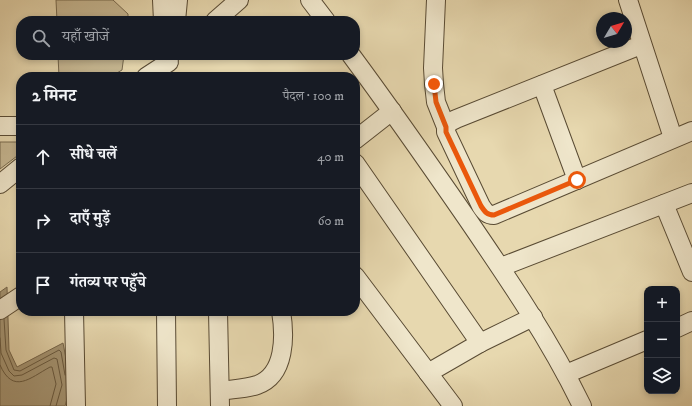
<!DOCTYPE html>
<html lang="hi">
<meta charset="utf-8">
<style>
:root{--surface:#171b24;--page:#242831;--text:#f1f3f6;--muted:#9ea1a6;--line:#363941}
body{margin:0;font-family:"IM FELL DW Pica","Noto Serif Devanagari",serif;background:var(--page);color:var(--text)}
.controls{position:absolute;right:12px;bottom:12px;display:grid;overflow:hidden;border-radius:8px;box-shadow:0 2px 6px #0003}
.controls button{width:36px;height:36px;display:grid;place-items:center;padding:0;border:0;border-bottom:1px solid var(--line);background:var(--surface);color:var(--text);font:20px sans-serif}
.compass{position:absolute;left:596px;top:12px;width:36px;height:36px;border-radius:50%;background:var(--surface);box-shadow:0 2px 6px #0003;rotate:52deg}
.stop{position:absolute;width:12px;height:12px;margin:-9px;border:3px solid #ea580c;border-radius:50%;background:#fff}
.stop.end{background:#ea580c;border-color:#fff;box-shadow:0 1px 4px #0008}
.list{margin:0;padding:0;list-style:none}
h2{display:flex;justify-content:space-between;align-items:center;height:52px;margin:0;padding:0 16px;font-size:17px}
h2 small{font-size:13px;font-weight:400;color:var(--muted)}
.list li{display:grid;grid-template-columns:26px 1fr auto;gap:12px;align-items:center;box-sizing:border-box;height:64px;padding:0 16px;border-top:1px solid var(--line)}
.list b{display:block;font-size:15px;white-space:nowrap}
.list em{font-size:13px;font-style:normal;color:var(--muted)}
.icon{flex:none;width:22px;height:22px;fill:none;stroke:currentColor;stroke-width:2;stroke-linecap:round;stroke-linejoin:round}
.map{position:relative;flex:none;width:692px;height:406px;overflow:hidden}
.search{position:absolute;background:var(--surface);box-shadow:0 2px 6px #0003;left:16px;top:16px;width:344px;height:44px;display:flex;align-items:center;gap:10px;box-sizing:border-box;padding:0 14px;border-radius:16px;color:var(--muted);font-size:15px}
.panel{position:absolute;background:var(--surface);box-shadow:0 2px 6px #0003;left:16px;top:72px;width:344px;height:244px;border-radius:16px}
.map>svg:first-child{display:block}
.green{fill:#c7b893;stroke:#786a4f}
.water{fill:#a79877;stroke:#75664c}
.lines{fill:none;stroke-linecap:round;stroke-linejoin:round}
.shore{stroke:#685a41;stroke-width:1}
.minor-casing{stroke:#594b34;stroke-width:20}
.minor{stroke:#efe6cb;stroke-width:18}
.route{stroke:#ea580c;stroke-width:5}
</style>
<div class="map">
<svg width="692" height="406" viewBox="0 0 692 406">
<rect width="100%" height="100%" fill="#e7d8af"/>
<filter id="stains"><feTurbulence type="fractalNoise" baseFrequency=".005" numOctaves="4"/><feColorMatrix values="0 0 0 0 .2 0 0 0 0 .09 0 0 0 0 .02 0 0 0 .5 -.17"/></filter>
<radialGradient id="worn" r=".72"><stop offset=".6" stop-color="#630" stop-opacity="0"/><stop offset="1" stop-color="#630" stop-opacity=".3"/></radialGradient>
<g class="green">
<path d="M 56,0 L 113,0 L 128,14 L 128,21 L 57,21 Z"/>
<path d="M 58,55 L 124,55 L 122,70 L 110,77 L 59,77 Z"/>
<path d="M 0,142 L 21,142 L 21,153 L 0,169 Z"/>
</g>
<path class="water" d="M 7,287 L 9,350 L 17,367 L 63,343 L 71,385 L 65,406 L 0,406 L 0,292 Z"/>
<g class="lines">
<g class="shore">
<path d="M 4,319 L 6,350 L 14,370 L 20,371 L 59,350 L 61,352 L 65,375"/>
<path d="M 0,338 L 1,353 L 9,371 L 14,376 L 22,375 L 54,358 L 57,359 L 62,385 L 56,406"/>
<path d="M 0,365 C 13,395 30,378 50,367 L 52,367 L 56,384 L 50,406"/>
</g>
<g class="minor-casing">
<g id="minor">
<path d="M 162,0 L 163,21"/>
<path d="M 310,0 L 326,21"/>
<path d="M 436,0 L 433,68 L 434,84 L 436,102 L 446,127 L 446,132 L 481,206 C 485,212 487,215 494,215 L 692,131"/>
<path d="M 628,0 L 673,138"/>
<path d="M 176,21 L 178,0"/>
<path d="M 215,21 L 239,0"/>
<path d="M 351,55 C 391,109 430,165 468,220 C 509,280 550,340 582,406"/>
<path d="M 146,77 L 169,62"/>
<path d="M 542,85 L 577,180"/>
<path d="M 0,126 L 21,126"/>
<path d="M 446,127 L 450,122 L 456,119 L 641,45"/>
<path d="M 355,140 L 392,111"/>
<path d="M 355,163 L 480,343"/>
<path d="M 0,184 L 21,167"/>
<path d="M 664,204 L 692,272"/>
<path d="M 501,267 L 692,193"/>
<path d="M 355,276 L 453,406"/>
<path d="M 0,310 L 21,296"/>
<path d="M 74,311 L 76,406"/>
<path d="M 166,311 L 167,406"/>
<path d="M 218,311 L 220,406"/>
<path d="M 677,328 L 692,321"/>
<path d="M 428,373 L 480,343 L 533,317"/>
<path d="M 566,374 L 647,340"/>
<path d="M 220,391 C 232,389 246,389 257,385 C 286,375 285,335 281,311"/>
</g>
</g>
<use href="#minor" class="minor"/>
</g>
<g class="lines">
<path class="route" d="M 434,84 L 436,102 L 446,127 L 446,132 L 481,206 C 485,212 487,215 494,215 L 577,180"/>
</g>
<rect width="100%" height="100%" filter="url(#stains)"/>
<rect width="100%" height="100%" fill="url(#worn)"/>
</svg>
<div class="controls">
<button>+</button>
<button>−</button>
<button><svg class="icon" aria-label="layers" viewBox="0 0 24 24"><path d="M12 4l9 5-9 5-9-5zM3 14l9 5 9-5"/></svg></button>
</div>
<svg class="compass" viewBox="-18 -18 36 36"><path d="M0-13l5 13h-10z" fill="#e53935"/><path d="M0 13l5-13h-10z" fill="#9ea1a6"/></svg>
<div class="stop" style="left:577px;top:180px"></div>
<div class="stop end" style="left:434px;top:84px"></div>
<div class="search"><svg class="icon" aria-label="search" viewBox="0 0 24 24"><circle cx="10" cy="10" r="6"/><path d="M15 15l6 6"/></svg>यहाँ खोजें</div>
<section class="panel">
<h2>2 मिनट<small>पैदल · 100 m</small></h2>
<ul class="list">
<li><svg class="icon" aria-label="ahead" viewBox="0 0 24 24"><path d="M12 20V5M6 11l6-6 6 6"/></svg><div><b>सीधे चलें</b></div><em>40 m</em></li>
<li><svg class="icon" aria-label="right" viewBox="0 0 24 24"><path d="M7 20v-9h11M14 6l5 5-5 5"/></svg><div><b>दाएँ मुड़ें</b></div><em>60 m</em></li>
<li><svg class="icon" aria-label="arrive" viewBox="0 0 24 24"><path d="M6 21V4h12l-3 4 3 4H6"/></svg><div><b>गंतव्य पर पहुँचे</b></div></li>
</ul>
</section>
</div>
